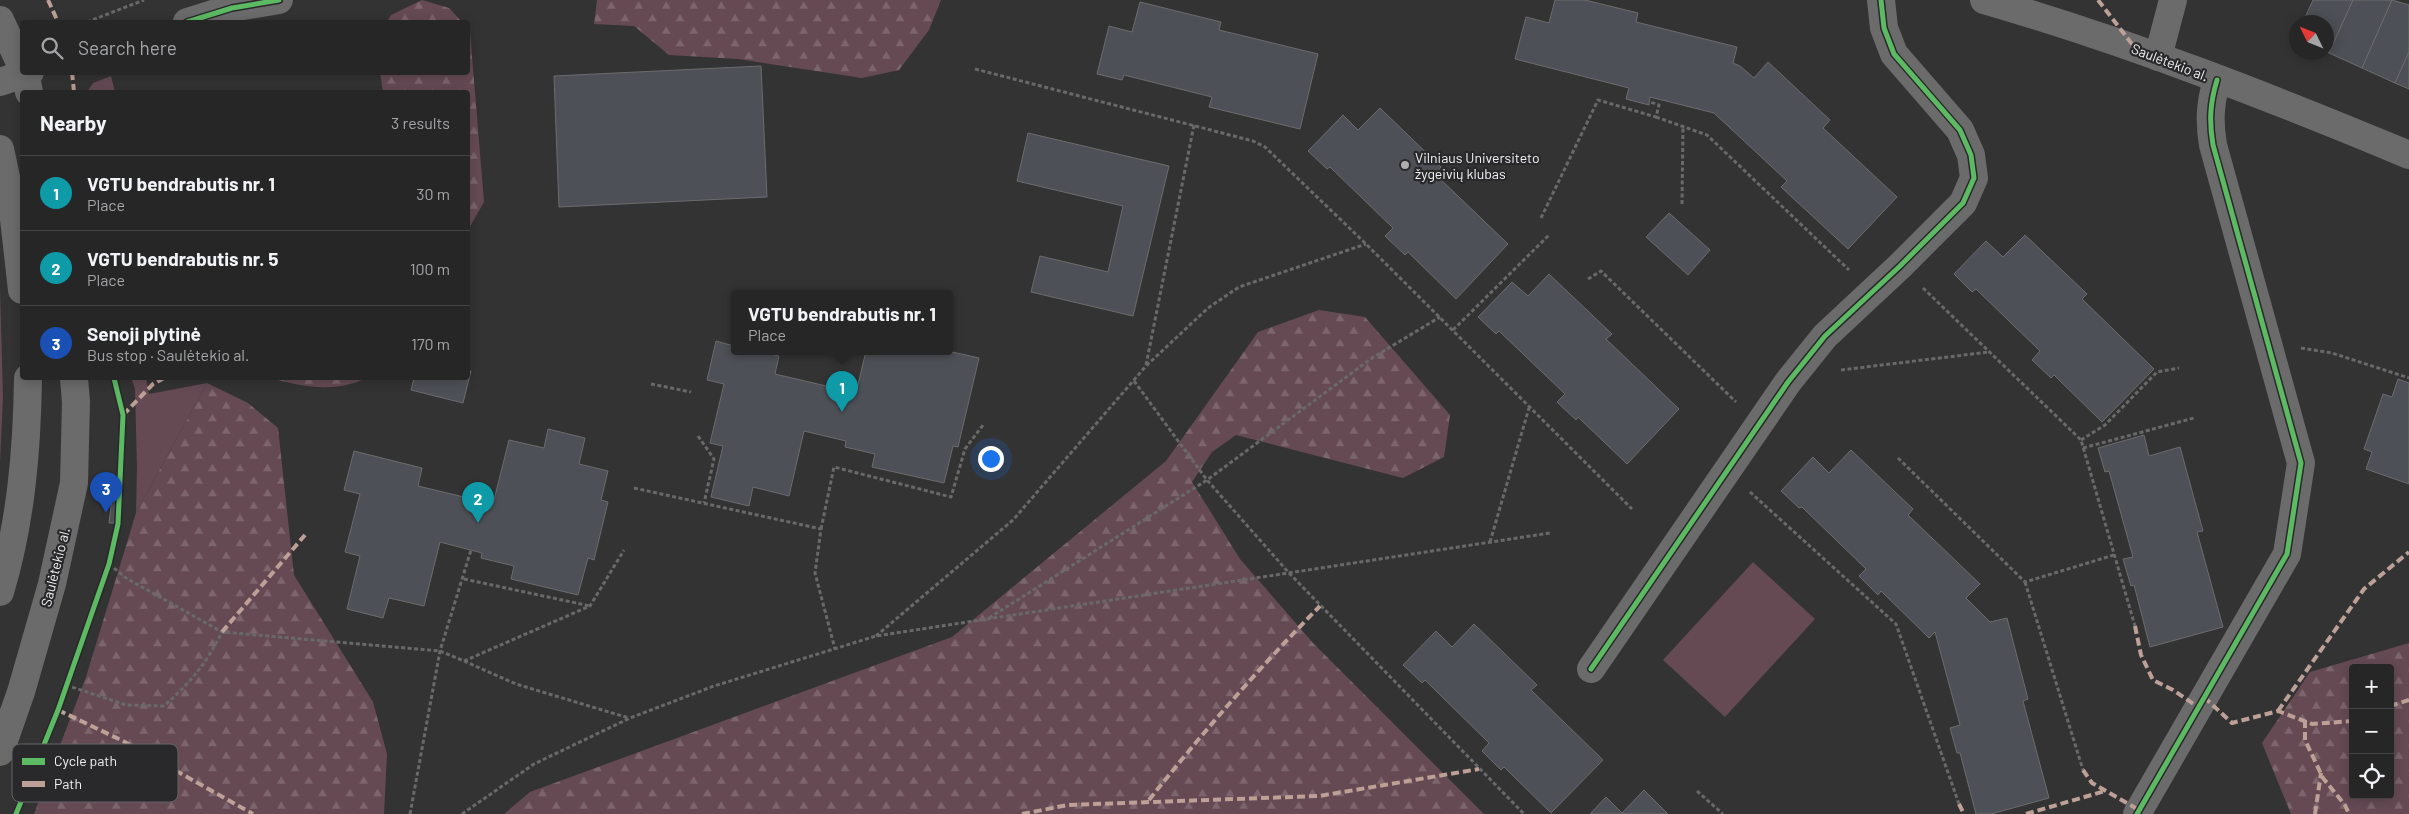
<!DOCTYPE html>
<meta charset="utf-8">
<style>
:root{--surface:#262627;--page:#2e2e2f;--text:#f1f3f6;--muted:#a4a5a7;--line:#424344;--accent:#aeaeb0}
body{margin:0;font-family:Barlow,sans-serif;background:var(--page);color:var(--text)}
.controls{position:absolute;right:15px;bottom:15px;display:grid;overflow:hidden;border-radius:5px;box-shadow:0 2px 12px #0003}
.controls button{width:45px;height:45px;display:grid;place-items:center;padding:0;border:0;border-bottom:1px solid var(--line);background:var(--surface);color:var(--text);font:25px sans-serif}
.compass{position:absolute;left:2289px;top:15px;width:45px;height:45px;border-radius:50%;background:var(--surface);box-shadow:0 2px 12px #0003;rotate:313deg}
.you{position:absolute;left:990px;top:458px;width:18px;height:18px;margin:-12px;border:4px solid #fff;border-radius:50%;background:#1a73e8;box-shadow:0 0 0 8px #1a73e833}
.badge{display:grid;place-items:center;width:32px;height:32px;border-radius:50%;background:var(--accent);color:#fff;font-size:16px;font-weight:700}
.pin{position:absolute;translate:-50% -41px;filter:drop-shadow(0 1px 2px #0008)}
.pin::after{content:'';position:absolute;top:26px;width:18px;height:15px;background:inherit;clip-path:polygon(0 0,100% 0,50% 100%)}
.popup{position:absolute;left:731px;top:290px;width:222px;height:65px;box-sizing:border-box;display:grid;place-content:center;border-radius:5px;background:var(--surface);filter:drop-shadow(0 1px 4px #0005);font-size:16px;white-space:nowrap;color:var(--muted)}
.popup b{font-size:19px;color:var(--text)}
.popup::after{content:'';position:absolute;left:50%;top:100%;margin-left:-10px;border:10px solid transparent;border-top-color:var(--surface)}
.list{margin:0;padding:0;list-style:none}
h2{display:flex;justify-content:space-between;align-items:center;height:65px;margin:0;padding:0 20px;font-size:21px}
h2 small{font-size:16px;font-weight:400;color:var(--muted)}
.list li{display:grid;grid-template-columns:32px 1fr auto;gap:15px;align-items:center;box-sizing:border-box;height:75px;padding:0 20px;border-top:1px solid var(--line)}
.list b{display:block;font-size:19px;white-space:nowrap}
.list p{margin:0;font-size:16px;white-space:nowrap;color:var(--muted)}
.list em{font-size:16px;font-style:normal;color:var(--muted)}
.icon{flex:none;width:28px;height:28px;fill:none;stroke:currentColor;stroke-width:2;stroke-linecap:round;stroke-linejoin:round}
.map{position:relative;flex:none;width:2409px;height:814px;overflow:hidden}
.search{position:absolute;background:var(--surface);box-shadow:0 2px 12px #0003;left:20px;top:20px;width:450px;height:55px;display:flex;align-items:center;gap:12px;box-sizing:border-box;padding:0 18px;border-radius:5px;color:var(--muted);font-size:19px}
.panel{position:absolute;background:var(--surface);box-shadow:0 2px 12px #0003;left:20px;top:90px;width:450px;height:290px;border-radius:5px}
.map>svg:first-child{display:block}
.green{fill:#654a54}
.forest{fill:url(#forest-firs);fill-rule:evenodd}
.building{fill:#4d5056;stroke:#6c6c6d}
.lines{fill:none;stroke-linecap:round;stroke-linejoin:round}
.path{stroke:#69696a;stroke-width:3;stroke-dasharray:4 2.5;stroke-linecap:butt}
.minor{stroke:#6b6b6c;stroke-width:28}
.secondary{stroke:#6b6b6c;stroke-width:28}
.quiet{stroke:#bda197;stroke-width:4;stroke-dasharray:8 4;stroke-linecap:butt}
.cycleway-casing{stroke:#29282b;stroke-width:8}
.cycleway{stroke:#5cba63;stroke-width:5}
.poi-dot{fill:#aeaeb0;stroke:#29282b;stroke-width:2}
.labels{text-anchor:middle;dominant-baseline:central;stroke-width:4.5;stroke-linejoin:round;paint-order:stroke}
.street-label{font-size:14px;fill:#f1f1f3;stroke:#29282b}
.poi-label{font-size:14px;fill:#f1f1f3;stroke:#29282b;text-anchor:start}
.key{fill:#29282b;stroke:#656467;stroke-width:1}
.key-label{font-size:14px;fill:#f1f1f3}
</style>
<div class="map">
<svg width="2409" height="814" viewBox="0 0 2409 814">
<defs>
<pattern id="forest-firs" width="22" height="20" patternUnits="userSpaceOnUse" patternTransform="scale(1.25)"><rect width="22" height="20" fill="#654a54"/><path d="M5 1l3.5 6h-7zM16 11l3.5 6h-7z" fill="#7c656d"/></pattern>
</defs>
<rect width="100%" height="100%" fill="#333334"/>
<g class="green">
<path d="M 111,76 L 115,92 L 87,92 L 93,83 Z"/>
<path d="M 0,288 L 3,397 L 0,463 Z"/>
<path d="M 131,378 L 146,378 L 149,394 L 207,383 L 136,513 L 137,467 L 135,389 Z"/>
<path d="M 1753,562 L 1815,619 L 1725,717 L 1663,660 Z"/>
</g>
<g class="forest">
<path d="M 422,0 L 449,8 L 462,22 L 387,22 L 391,15 Z"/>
<path d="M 597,0 L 941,0 L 929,30 L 899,70 L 862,78 L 738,59 L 669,55 L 634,26 L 594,24 Z"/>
<path d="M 468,29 L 470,32 L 484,202 L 468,230 L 468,92 L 383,92 L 380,73 L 468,72 Z"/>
<path d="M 1319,310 L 1365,317 L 1450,415 L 1444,457 L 1403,478 L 1236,435 L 1212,452 L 1192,482 L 1240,559 L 1313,643 L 1484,814 L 504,814 L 530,792 L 952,637 L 1166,461 L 1258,332 Z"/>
<path d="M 271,378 L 366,378 C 337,393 301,387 271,378 Z"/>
<path d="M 207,383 L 248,403 L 278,428 L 294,575 L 373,702 L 387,754 L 384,814 L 34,814 L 86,677 L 136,513 Z"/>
<path d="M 2409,643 L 2409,814 L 2291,814 L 2262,743 L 2310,672 ZM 2353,668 L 2390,668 L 2390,795 L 2353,795 Z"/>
</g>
<g class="building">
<path d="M 1555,0 L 1585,0 L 1638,13 L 1636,22 L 1737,47 L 1733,63 L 1740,66 L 1754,78 L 1768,62 L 1830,120 L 1823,128 L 1897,197 L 1848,249 L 1781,187 L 1787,181 L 1714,113 L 1650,97 L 1649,105 L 1626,99 L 1629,88 L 1515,59 L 1526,17 L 1549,23 Z"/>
<path d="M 2313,0 L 2353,0 L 2329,53 L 2326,52 L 2326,22 L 2303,22 Z"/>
<path d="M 2353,0 L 2392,0 L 2362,68 L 2329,53 Z"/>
<path d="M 2392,0 L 2409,5 L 2409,52 L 2395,83 L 2362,68 Z"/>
<path d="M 1140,2 L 1221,22 L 1219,30 L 1318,54 L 1300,129 L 1209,107 L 1212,97 L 1124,75 L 1122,80 L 1097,74 L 1109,26 L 1132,32 Z"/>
<path d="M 2409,52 L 2409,89 L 2395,83 Z"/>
<path d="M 761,66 L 767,197 L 559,207 L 554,76 Z"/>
<path d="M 1380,108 L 1441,167 L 1435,174 L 1508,244 L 1456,299 L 1408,252 L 1405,255 L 1385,236 L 1393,228 L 1330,167 L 1327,169 L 1308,151 L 1343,115 L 1358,130 Z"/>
<path d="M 1028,133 L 1169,166 L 1133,316 L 1031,292 L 1040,256 L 1108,272 L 1123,206 L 1017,181 Z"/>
<path d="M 1669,213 L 1710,250 L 1688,275 L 1646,237 Z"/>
<path d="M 2025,235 L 2087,294 L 2082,299 L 2154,369 L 2102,422 L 2054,375 L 2051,378 L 2032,360 L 2040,351 L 1976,289 L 1972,292 L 1954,274 L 1986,241 L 2003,257 Z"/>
<path d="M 1549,274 L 1612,334 L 1606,339 L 1679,409 L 1627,464 L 1578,417 L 1576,420 L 1557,402 L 1565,394 L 1499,331 L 1496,334 L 1478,317 L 1512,282 L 1528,296 Z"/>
<path d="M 716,341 L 734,346 L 734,351 L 756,351 L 779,356 L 775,374 L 856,393 L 866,351 L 948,351 L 979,358 L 958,447 L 953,446 L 944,483 L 872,467 L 875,454 L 845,447 L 846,441 L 804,431 L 789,496 L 753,487 L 749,506 L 711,497 L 723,446 L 710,443 L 724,384 L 707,380 Z"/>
<path d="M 468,370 L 471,371 L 463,403 L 411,390 L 414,378 L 468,378 Z"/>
<path d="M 2398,379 L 2409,383 L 2409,484 L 2366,469 L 2372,452 L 2364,449 L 2383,394 L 2392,397 Z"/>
<path d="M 548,429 L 585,438 L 579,464 L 608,471 L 601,500 L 608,502 L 594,560 L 588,558 L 578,595 L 511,579 L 514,566 L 481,558 L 482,553 L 440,542 L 424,606 L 389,598 L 383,618 L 347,609 L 360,556 L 345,552 L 360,494 L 344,490 L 354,451 L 422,468 L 418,486 L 493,504 L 509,440 L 544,448 Z"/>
<path d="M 2144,435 L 2149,456 L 2180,447 L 2203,531 L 2197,532 L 2223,627 L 2150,647 L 2134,585 L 2131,586 L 2123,559 L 2133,557 L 2109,471 L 2105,472 L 2098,448 Z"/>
<path d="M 1851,450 L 1913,509 L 1908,515 L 1980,584 L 1966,598 L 1990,622 L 2007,618 L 2028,699 L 2023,701 L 2049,798 L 1991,814 L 1976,814 L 1960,753 L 1957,753 L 1950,728 L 1960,725 L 1935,632 L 1929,638 L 1881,591 L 1878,595 L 1859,576 L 1866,569 L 1802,507 L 1799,508 L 1781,491 L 1813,457 L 1829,473 Z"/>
<path d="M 112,499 L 119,499 L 117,523 L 109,523 Z"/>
<path d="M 1474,624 L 1537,685 L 1531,690 L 1603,760 L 1551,813 L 1504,767 L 1501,770 L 1482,751 L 1489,743 L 1425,680 L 1422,683 L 1403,665 L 1436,631 L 1452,647 Z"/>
<path d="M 1644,790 L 1668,814 L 1590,814 L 1606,797 L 1622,813 Z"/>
</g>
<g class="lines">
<g class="path">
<path d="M 87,22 L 144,0"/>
<path d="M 975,69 L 1253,141 L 1265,147 L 1366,244 L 1632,509"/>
<path d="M 1656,117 L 1707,135 L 1849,270"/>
<path d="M 1682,204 L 1683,126"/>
<path d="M 1541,218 L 1598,100 L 1656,117 L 1659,105 L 1650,102"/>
<path d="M 1588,279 L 1601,271 L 1736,402"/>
<path d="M 1923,288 L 2081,440 L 2135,626"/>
<path d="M 1453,330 L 1549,235"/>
<path d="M 2301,348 L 2332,353 L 2409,378"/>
<path d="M 1146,365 L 1194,125"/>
<path d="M 1841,370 L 1989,352"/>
<path d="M 1134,381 L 1207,480 L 1289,573 L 1524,814"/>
<path d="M 651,384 L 691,392"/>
<path d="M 698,436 L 714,459 L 704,503"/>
<path d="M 2081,440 L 2105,425 L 2157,372 L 2179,368"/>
<path d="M 2083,448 L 2194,418"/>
<path d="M 1898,458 L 2025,582 L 2114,555"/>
<path d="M 634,488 L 821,529 L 815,573 L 835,649"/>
<path d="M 1750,492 L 1896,624 L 1959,804"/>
<path d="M 821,529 L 834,467 L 951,497 L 965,449 L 983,425"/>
<path d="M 1490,542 L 1529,408"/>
<path d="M 109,564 L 126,578 L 222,632 L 440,651 L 464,661 L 590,606 L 624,550"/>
<path d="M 464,579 L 590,606"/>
<path d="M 2025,582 L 2083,770"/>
<path d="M 989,618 L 1207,480 L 1372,358 L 1440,317"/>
<path d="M 876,636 L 1013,520 L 1146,366 L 1208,308 L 1239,287 L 1366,244"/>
<path d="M 464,661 L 516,684 L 629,718"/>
<path d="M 66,685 L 126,705 L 164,706 C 191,682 206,664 222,632"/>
<path d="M 1697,791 L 1723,814"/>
<path d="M 410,814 L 440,651 L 471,550"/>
<path d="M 462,814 L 534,764 L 630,718 L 714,686 L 876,636 L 1550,533"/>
</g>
<g class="minor">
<path d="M 1984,0 C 2129,42 2270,97 2409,155"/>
<path d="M 187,22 L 232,8 L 279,0"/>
<path d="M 2158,57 L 2173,0"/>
<path d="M 0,82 L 30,72"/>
<path d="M 1591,669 L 1788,382 L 1825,336 L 1900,266 L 1963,203 L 1974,178 L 1971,155 L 1960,130 L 1894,54 L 1884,28 L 1881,0"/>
<path d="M 2137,814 L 2287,554 L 2301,463 L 2213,145 C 2209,121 2210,103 2217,80"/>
</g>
<g class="secondary">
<path d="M 0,20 L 22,67"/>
<path d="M 25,72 L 29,92"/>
<path d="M 0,149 L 13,210 L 22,290"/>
<path d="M 0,592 C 21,522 27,450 28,378"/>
<path d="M 0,752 L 21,692 L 52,584 L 74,483 L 76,402 L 74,378"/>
</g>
<g class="quiet">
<path d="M 48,0 L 58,22"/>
<path d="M 2098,0 L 2135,48"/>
<path d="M 72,72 L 74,92"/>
<path d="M 123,415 L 153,384 L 164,378"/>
<path d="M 2135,626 L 2141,655 L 2153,680 L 2173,690 L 2198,707"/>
<path d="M 222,632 L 305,535"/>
<path d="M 2204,697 L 2232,723 L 2278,711 L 2312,724 L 2353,721"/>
<path d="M 2390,706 L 2409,700"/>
<path d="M 58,710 L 123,741 L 253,814"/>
<path d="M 2278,711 L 2364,589 L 2409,552"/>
<path d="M 2305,720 L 2305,740 L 2323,778 L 2345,805 L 2349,814"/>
<path d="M 2083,770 L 2092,783 L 2139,810"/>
<path d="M 1149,800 C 1203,732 1259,668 1320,606"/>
<path d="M 1959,804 L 1964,814"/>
<path d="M 1022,814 L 1068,805 L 1319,796 L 1479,769"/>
<path d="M 2026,814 L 2105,791"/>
<path d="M 2315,814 L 2321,773"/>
</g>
<g class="cycleway-casing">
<g id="cycleway">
<path d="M 187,22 L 232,8 L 279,0"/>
<path d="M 1591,669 L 1788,382 L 1825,336 L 1900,266 L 1963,203 L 1974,178 L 1971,155 L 1960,130 L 1894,54 L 1884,28 L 1881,0"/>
<path d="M 16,814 L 58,710 L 109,564 L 118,524 L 123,415 L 114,378"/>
<path d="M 2137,814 L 2287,554 L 2301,463 L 2213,145 C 2209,121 2210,103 2217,80"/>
</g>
</g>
<use href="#cycleway" class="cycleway"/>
</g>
<circle class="poi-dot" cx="1405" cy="165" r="5"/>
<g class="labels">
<g class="street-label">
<text transform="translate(2170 62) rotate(21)">Saulėtekio al.</text>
<text transform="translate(55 567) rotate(-76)">Saulėtekio al.</text>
</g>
<g class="poi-label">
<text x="1415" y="157">Vilniaus Universiteto<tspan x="1415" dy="16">žygeivių klubas</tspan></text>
</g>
</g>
<rect x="12" y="744" width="166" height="58" rx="8" class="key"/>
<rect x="22" y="758" width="23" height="7" fill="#5cba63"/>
<rect x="22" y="781" width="23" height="6" fill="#bda197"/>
<g class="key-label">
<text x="54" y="766">Cycle path</text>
<text x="54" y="789">Path</text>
</g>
</svg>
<div class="controls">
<button>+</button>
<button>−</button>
<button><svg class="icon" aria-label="locate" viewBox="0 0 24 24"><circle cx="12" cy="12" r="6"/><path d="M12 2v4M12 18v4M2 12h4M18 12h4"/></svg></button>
</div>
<svg class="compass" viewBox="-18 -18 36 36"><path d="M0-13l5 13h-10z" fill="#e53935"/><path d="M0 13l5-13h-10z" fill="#a4a5a7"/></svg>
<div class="you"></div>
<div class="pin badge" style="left:842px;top:412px;background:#0f9aa8">1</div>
<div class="popup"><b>VGTU bendrabutis nr. 1</b>Place</div>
<div class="pin badge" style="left:478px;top:523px;background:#0f9aa8">2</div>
<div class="pin badge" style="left:106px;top:513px;background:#1a4fb4">3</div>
<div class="search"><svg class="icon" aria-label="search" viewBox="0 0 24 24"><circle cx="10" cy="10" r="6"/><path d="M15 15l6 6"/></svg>Search here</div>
<section class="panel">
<h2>Nearby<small>3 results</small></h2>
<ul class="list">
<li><span class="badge" style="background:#0f9aa8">1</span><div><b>VGTU bendrabutis nr. 1</b><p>Place</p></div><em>30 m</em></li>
<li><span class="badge" style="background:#0f9aa8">2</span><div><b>VGTU bendrabutis nr. 5</b><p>Place</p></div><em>100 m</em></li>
<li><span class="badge" style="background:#1a4fb4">3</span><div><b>Senoji plytinė</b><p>Bus stop · Saulėtekio al.</p></div><em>170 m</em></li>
</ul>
</section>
</div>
